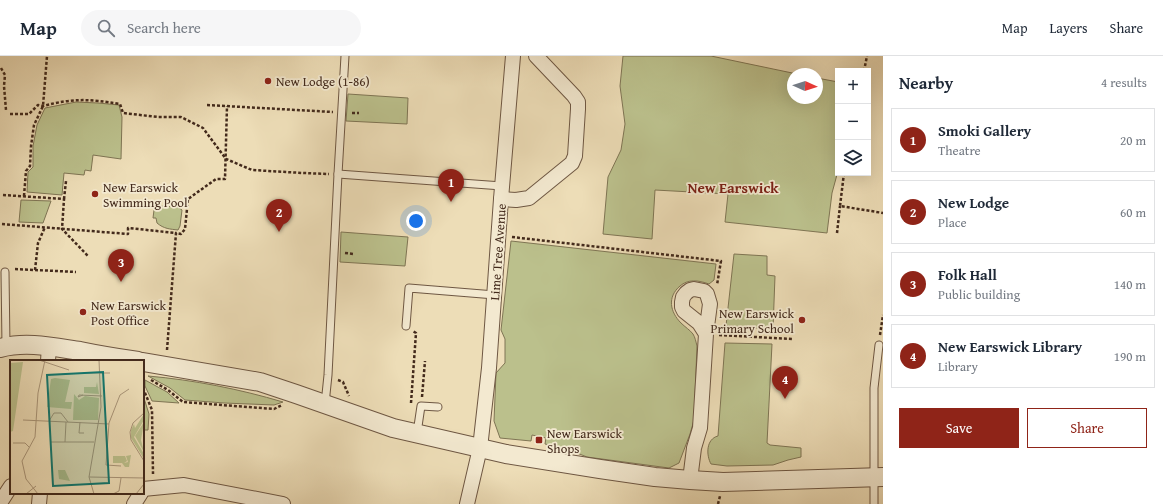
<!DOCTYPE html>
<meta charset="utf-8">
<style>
:root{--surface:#fff;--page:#f6f6f7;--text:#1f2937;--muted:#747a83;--line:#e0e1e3;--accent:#8f2418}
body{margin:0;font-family:"Gentium Book Plus",serif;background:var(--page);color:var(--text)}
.controls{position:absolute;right:12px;top:12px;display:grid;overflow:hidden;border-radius:0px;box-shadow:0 4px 16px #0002}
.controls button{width:36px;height:36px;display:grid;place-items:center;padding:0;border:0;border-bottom:1px solid var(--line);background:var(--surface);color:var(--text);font:20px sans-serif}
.compass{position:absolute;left:787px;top:12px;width:36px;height:36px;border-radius:50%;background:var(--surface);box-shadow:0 4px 16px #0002;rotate:93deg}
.you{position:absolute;left:416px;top:165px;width:14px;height:14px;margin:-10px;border:3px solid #fff;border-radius:50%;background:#1a73e8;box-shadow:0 0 0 6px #1a73e833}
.badge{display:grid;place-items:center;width:26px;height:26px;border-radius:50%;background:var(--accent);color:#fff;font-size:13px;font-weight:700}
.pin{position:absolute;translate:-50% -33px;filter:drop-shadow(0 1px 2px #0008)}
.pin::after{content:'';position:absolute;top:21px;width:14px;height:12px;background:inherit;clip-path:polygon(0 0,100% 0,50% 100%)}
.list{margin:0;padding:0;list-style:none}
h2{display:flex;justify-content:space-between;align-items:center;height:52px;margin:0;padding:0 16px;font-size:17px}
h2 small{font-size:13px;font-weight:400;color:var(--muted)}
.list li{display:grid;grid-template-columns:26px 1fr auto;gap:12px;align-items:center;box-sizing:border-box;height:64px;margin:0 8px 8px;padding:0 8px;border:1px solid var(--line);border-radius:0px}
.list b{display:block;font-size:15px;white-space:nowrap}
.list p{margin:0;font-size:13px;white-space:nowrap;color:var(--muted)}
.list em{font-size:13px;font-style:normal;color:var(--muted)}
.actions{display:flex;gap:8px;padding:12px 16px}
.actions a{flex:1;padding:9px 0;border:1px solid var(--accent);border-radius:0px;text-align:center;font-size:14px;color:var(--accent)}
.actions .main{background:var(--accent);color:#fff}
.icon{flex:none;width:22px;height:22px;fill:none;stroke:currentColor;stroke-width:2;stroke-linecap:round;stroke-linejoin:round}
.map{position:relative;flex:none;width:883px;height:448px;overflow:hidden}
header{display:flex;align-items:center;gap:24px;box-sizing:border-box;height:56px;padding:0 20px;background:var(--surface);border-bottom:1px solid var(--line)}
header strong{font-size:19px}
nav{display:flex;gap:22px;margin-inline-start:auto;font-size:14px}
.search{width:280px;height:36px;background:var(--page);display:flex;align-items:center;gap:10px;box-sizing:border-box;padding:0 14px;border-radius:22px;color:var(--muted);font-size:15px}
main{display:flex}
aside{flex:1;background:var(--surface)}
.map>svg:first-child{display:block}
.green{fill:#bbc08c;stroke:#7f7554}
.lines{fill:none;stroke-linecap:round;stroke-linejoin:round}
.service-casing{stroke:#6e5743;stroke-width:9}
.minor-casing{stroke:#6e5743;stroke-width:16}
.tertiary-casing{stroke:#6e5743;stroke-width:20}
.path{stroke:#432a1c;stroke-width:2.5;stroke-dasharray:3 2;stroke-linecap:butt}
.service{stroke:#f3e9d0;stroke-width:7}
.minor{stroke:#f3e9d0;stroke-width:14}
.tertiary{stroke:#f3e9d0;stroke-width:18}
.poi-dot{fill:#8f2418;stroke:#f3e9d0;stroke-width:1.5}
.labels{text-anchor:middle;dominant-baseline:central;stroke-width:3.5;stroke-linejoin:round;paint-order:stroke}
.poi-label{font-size:13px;fill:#432a1c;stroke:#f3e9d0;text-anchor:start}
.street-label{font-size:13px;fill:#432a1c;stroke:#f3e9d0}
.quarter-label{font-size:15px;font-weight:bold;fill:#7a1f14;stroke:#f3e9d0}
.inset-road{fill:none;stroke:#a99579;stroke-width:1}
.view{fill:#0f766e;fill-opacity:0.15;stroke:#0f766e;stroke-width:2}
.inset-edge{fill:none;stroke:#432a1c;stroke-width:2}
</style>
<header>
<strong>Map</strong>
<div class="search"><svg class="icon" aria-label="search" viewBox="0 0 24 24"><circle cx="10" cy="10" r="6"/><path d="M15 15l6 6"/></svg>Search here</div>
<nav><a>Map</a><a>Layers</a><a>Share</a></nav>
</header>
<main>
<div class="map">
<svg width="883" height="448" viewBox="0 0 883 448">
<rect width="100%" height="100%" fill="#edddb7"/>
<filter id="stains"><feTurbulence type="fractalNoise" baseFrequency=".005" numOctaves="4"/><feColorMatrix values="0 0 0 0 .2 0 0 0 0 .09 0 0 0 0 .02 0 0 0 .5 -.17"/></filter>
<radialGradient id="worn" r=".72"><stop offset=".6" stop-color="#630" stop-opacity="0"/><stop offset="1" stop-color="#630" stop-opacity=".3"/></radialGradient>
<g class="green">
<path d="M 623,0 L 711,0 L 797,18 L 793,18 L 793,42 L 817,42 L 817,22 L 838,26 L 838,115 L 832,137 L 827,177 L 725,166 L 728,138 L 655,134 L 652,183 L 603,178 L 608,121 L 621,94 L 625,68 L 620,30 Z"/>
<path d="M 348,38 L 408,42 L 407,68 L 346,65 Z"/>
<path d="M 76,46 L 98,47 L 119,49 L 122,61 L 121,103 L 93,99 L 91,115 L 85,114 L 84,119 L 64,117 L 62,139 L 27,136 L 28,116 L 33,111 L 33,90 L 37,69 L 45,52 Z"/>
<path d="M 21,144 L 51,145 L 43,167 L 19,166 Z"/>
<path d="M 158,150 L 178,151 L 182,154 L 180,170 L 178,174 C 170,173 164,173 157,167 L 156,162 L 153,162 L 154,154 Z"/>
<path d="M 341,176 L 408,181 L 405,210 L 340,206 Z"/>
<path d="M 511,185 L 716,208 L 714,224 L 709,228 C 698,224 688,223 680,230 C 667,241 670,256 681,267 C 685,271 690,274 693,278 C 695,281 696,286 697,290 L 694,364 L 690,378 L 679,407 L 669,412 L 587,401 L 567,393 L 545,388 L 546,382 L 532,379 L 531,385 L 500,382 L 494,365 L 496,317 L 505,307 L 505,283 L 501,274 Z"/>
<path d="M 734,198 L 767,200 L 767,219 L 775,220 L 773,273 L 726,270 Z"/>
<path d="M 725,287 L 772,288 L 767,387 L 770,389 L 801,392 L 801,401 L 788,404 L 773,409 L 727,410 L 711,408 C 706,399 706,383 718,380 Z"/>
<path d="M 148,320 C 194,324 239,333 283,346 L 274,349 L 224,347 L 185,344 L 170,332 Z"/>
<path d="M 145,324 L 167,336 L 179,347 L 152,345 L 145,330 Z"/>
<path d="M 143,339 L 149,358 L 148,374 L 143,374 Z"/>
</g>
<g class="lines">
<g class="service-casing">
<g id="service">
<path d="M 338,118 L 502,130"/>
<path d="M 5,216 L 6,290"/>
<path d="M 406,270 L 409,232 L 495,239"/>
<path d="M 325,348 L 328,319 L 338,118 L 345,0"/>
<path d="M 417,377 L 421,350 L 438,351"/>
<path d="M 874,448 L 874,332 L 879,289"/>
</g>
</g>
<g class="minor-casing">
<g id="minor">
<path d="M 501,143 L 516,144 L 529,142 L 572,107 L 575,100 L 578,53 L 578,46 L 574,40 L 536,0"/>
<path d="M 48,305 L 49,290"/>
<path d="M 690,424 L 694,392 L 700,372 L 706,278 L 710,248 L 707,238 L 704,235 L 694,233 L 690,234 L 686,237 L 683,241 L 682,246 L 682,251 L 684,255 L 699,267 L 706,278"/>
<path d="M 143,433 L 184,429 L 283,448"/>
<path d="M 0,447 L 11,430"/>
<path d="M 39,448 L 40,437"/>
<path d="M 134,448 L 141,437"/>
<path d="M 467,448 L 480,392 L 489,312 L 501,143 L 513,0"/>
</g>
</g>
<g class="tertiary-casing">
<g id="tertiary">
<path d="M 0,292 C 26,285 53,291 80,295 C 99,299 118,302 138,305"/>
<path d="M 143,306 L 260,326 L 296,338 L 393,372 L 506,398 L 600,413 L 655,421 L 690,424 L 723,426 L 883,421"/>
</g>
</g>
<g class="path">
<path d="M 1,12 L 5,19 L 4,30 L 6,54"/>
<path d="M 864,15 L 867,0"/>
<path d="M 207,49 L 333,56"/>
<path d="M 352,57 L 359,57"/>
<path d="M 10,58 L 29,58 L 38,49 L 43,50 C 73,42 90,43 120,48 L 123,57 L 158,61 L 181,61 L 203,72 L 226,103 L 252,114 L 303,117 L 329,118"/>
<path d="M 844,117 L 840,150 L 883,157"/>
<path d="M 3,139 L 64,143 L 62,173 L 88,200"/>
<path d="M 24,140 L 26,115 L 30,110 L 31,90 L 34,69 L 43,50 L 47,0"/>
<path d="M 64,143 L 66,125"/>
<path d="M 2,168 L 128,178 L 128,172 L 176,177"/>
<path d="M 837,177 L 840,150"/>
<path d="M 512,181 L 721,205 L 717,229"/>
<path d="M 345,197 L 354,198"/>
<path d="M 15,213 L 76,216"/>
<path d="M 35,214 L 38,187 L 45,171"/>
<path d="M 719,279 L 792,283"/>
<path d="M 880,279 L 883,259"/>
<path d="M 167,294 L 176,177 L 181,178 L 185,173 L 188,143 L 216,123 L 225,123 L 227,50"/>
<path d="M 151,324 L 168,334 L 183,346 L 274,353 L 282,349"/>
<path d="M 338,324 L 343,326 L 349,340"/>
<path d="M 143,332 L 152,354 L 153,418"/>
<path d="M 422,341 L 425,305"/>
<path d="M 411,347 L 416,277 L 413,275"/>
<path d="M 718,448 L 720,440"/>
</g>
<use href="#service" class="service"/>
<use href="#minor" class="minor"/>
<use href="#tertiary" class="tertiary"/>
</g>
<g class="poi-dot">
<circle cx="268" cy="25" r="4"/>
<circle cx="95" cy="138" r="4"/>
<circle cx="83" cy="256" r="4"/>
<circle cx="802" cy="264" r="4"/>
<rect x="535" y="380" width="8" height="8" rx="2"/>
</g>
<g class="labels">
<g class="poi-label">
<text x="276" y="25">New Lodge (1-86)</text>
<text x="103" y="131">New Earswick<tspan x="103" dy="15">Swimming Pool</tspan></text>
<text x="91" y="249">New Earswick<tspan x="91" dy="15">Post Office</tspan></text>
<text x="794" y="257" text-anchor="end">New Earswick<tspan x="794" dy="15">Primary School</tspan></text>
<text x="547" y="377">New Earswick<tspan x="547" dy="15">Shops</tspan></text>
</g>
<g class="street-label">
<text transform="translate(498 196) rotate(-86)">Lime Tree Avenue</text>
</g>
<g class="quarter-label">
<text x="733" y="131">New Earswick</text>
</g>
</g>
<g transform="translate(10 304)">
<rect width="134" height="134" fill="#edddb7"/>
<path d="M 13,2 L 3,71 L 0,72 L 0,3 ZM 45,18 L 60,20 L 55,42 L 62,42 L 61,49 L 37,47 L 41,19 ZM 87,22 L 89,34 L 74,33 L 74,27 L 86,27 ZM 64,34 L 69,40 L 75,36 L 89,38 L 88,60 L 63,60 ZM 134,54 L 134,60 L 124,77 L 134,94 L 134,99 L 121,78 L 121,70 L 124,64 L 125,68 ZM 134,62 L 131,80 L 134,92 L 125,76 ZM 121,95 L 119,107 L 115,107 L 112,103 L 103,103 L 103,96 L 115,96 L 117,101 L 114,103 L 118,102 L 116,96 ZM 48,110 L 55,110 L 60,121 L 49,119 Z" fill="#bbc08c"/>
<path class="inset-road" d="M 29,0 L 59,10M 73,13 L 100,13M 73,35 L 68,37 L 69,35 L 92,36M 134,53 L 123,63 L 120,72 L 121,80 L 134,101M 13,60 L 99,64M 39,61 L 44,53 L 51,53 L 58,62M 70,62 L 69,73 L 74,73M 40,82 L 84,82M 55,82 L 56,62M 3,83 L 15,83 L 19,87M 111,106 L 96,105 L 99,63 L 110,35 L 119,29M 79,117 L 134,118M 16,134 L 26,126M 28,134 L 16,119 L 12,101 L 25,77 L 28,33 L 35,0M 84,134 L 79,117 L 91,47 L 89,0M 103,134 L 109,131 L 111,118M 126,134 L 134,124"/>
<path class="view" d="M 93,12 L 99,123 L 43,126 L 37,15 Z"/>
<rect width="134" height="134" class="inset-edge"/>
</g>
<rect width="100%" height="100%" filter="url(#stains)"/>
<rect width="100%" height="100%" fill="url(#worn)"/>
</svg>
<div class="controls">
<button>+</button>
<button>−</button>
<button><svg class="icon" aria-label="layers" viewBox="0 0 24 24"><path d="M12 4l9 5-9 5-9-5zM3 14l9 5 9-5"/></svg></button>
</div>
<svg class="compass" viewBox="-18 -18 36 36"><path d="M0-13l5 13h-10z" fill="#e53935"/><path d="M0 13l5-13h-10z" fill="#747a83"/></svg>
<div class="you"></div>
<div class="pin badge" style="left:451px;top:146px">1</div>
<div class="pin badge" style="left:279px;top:176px">2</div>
<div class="pin badge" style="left:121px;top:226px">3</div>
<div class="pin badge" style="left:785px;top:343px">4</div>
</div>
<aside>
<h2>Nearby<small>4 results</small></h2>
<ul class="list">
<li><span class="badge">1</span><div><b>Smoki Gallery</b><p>Theatre</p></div><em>20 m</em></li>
<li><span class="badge">2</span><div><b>New Lodge</b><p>Place</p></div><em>60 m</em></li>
<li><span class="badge">3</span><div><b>Folk Hall</b><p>Public building</p></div><em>140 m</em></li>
<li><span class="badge">4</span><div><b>New Earswick Library</b><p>Library</p></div><em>190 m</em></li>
</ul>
<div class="actions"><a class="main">Save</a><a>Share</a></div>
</aside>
</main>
